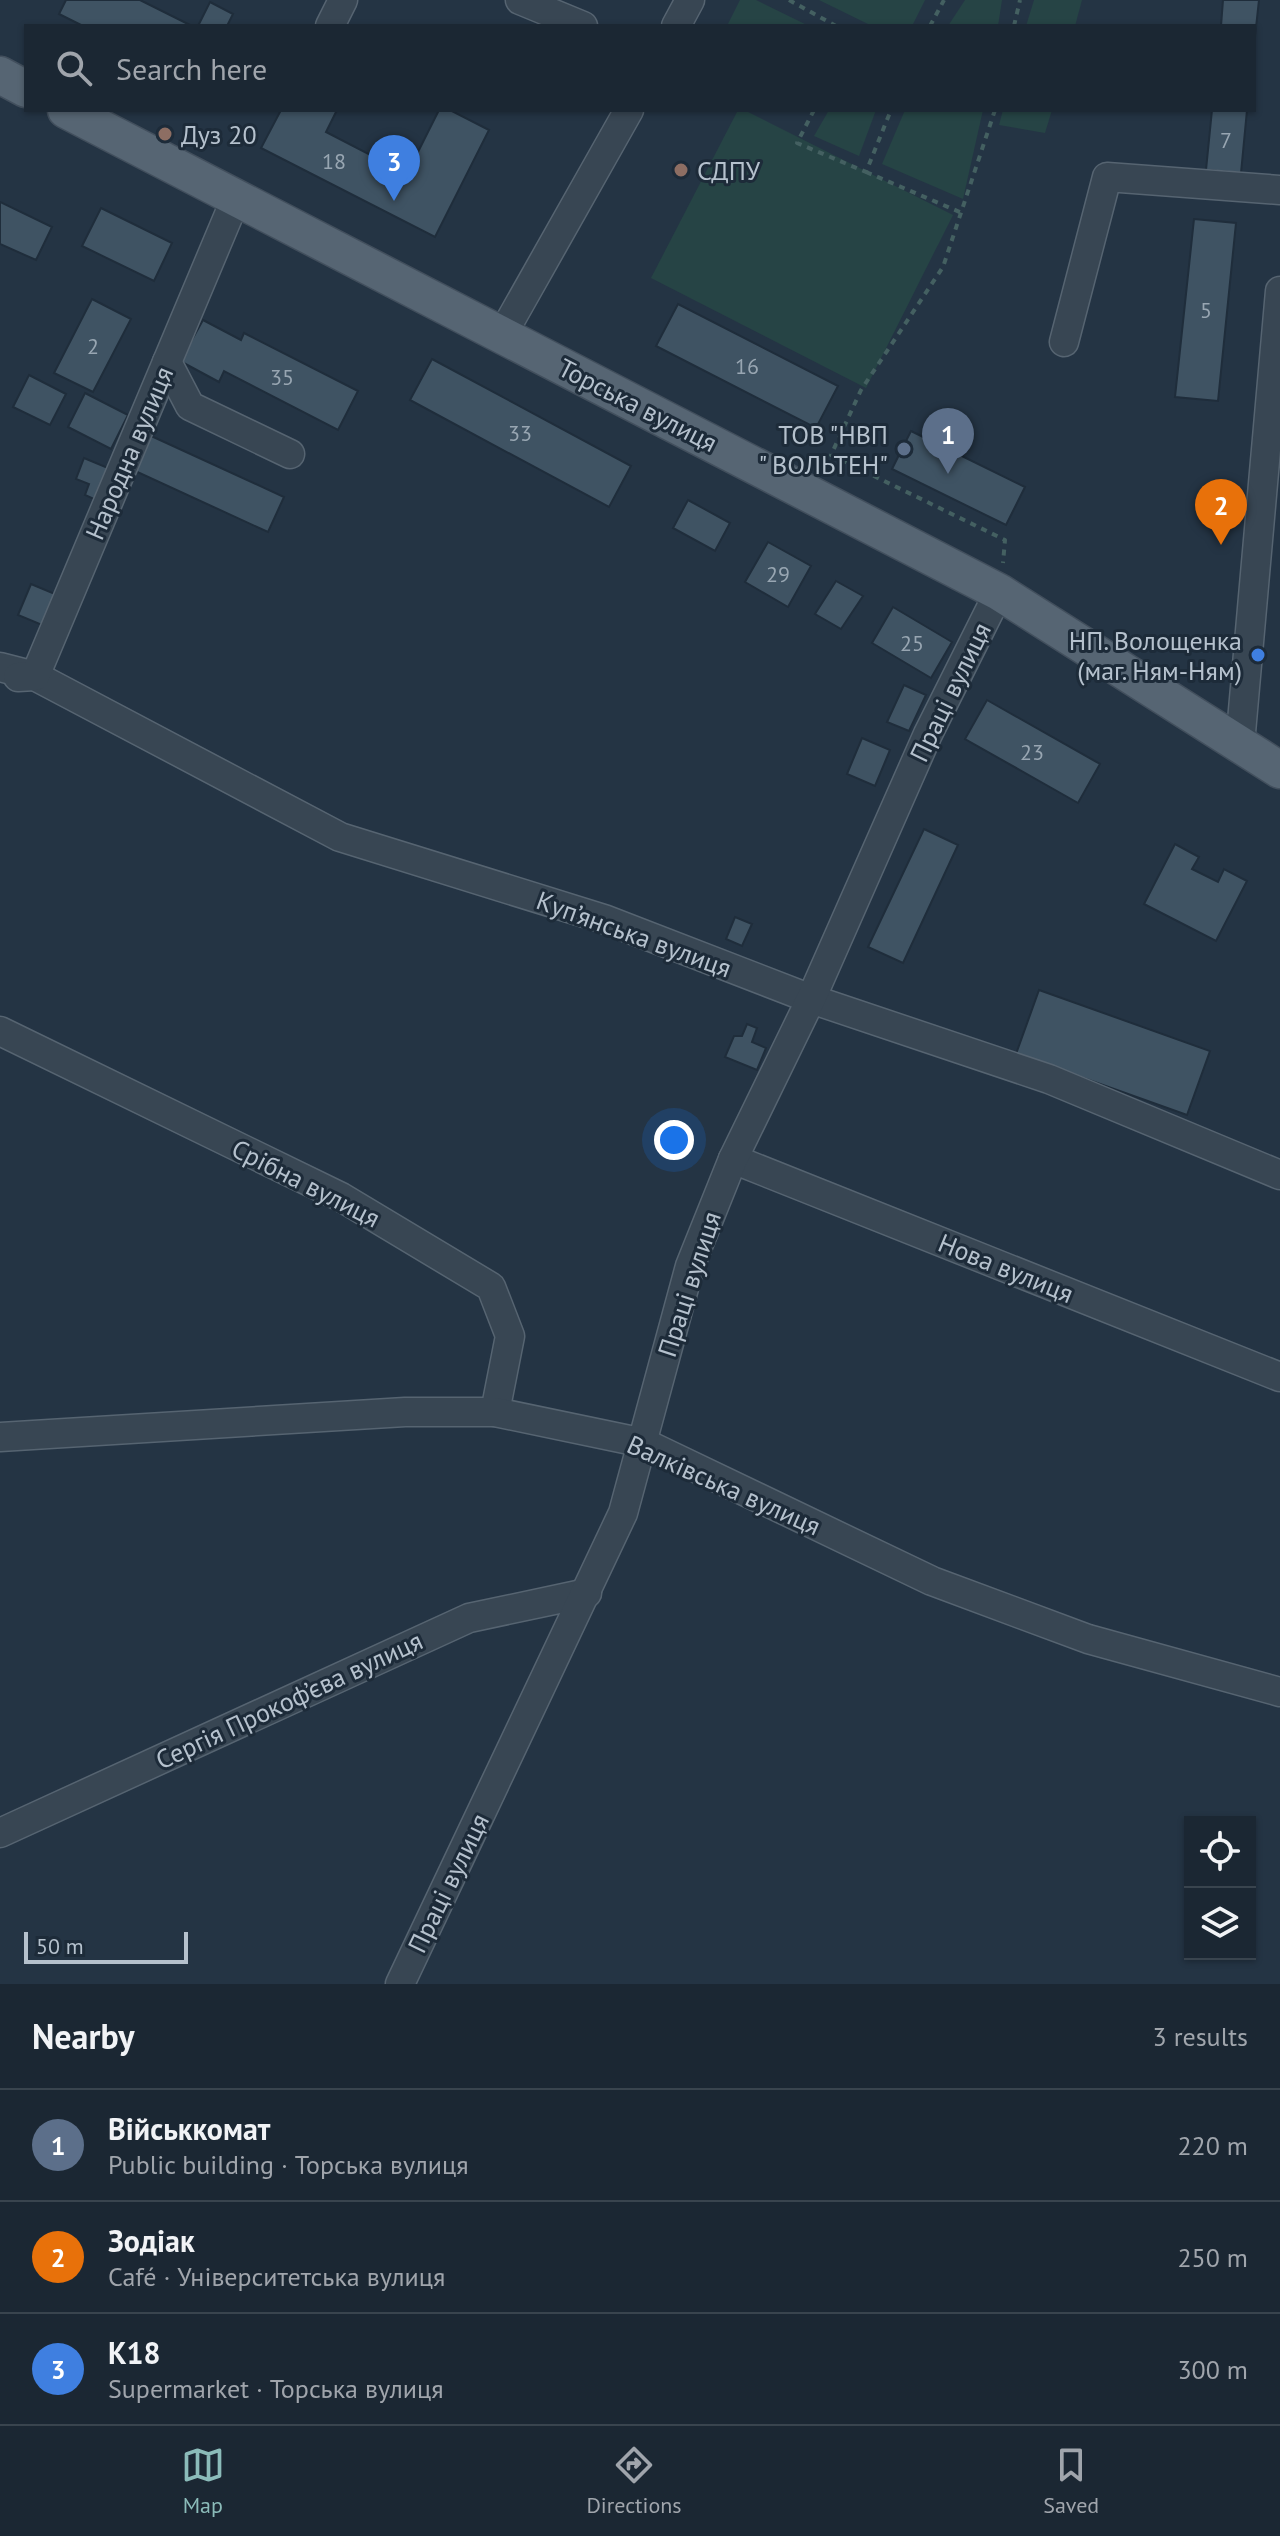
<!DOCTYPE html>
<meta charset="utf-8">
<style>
:root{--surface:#1b2733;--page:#28333f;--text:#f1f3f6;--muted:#a0a5ac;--line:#39444e;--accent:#8bbbb9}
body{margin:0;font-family:"PT Sans",sans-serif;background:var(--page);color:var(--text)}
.controls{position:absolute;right:24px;bottom:24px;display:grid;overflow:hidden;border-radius:0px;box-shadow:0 2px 6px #0004}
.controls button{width:72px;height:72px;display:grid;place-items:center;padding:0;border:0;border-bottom:2px solid var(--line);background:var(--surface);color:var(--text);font:40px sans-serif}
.scale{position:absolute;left:24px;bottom:20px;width:164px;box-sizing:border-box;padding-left:8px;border:4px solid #b5c1cd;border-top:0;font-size:22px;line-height:28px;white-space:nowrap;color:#b5c1cd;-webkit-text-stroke:6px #1d2b39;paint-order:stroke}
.you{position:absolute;left:674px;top:1140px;width:28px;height:28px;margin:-20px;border:6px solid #fff;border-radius:50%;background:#1a73e8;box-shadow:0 0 0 12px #1a73e833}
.badge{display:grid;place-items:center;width:52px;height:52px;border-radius:50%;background:var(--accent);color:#fff;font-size:26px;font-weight:700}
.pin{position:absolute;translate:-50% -66px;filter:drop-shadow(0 2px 4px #0008)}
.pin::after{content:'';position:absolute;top:42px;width:28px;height:24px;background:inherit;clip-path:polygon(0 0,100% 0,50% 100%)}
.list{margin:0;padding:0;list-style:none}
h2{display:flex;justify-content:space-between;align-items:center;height:104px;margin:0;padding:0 32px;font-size:34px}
h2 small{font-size:26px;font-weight:400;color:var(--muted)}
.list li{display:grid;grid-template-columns:52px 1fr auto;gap:24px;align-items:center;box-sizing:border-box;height:112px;padding:0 32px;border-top:2px solid var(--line)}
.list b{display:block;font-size:30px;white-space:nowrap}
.list p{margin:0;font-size:26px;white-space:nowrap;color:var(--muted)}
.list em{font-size:26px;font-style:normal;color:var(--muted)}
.icon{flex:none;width:44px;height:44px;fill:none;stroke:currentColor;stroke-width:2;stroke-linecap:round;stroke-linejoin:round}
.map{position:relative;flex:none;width:1280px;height:1984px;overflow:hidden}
.search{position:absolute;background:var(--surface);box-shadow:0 2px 6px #0004;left:24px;right:24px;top:24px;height:88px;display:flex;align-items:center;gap:20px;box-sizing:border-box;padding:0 28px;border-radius:0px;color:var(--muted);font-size:30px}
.sheet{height:440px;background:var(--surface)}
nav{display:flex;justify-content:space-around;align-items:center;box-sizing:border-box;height:112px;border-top:2px solid var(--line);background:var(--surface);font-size:22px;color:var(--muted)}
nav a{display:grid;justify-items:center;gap:4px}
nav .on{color:var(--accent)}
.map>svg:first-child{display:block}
.green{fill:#264445}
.building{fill:#3f5363;stroke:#1f2d3b;stroke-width:2}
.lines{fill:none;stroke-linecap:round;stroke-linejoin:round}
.minor-casing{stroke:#566471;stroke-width:31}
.major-casing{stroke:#424f5d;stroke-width:39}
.path{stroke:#446061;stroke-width:4;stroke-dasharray:6 6;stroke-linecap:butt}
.minor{stroke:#384653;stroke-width:28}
.major{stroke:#566573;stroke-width:36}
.education-dot{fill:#8d6e63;stroke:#1d2b39;stroke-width:3}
.service-dot{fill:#5c6f8a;stroke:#1d2b39;stroke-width:3}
.shop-dot{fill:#3f7fe0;stroke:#1d2b39;stroke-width:3}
.labels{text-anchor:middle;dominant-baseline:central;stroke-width:6;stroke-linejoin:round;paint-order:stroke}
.number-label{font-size:22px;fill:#98a6b2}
.poi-label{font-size:26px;fill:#b5c1cd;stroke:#1d2b39;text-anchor:start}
.street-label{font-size:26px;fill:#b5c1cd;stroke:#1d2b39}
</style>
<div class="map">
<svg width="1280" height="1984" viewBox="0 0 1280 1984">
<rect width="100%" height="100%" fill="#243444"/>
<g class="green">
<path d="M 740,0 L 756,0 L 809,26 L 727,26 Z"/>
<path d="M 819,0 L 925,0 L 912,26 L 872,26 Z"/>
<path d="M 965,0 L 1002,0 L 998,26 L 948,26 Z"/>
<path d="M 1034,0 L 1082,0 L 1075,26 L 1026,26 Z"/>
<path d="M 738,110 L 744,110 L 953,215 L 866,388 L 651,278 Z"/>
<path d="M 829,110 L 876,110 L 859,156 L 814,136 Z"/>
<path d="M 905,110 L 983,110 L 963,199 L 882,164 Z"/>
<path d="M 1003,110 L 1052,110 L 1045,133 L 999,125 Z"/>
</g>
<g class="building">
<path d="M 66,0 L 140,0 L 192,26 L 83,26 L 59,14 Z"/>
<path d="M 1223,0 L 1259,0 L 1254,46 L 1254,26 L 1221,26 Z"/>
<path d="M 210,2 L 233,14 L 227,26 L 198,26 Z"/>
<path d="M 281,110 L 337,110 L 326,132 L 407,174 L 439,110 L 450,110 L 489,130 L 435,237 L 261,148 Z"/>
<path d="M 1212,110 L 1247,110 L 1241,173 L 1206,170 Z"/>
<path d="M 0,202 L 52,227 L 36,260 L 0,244 Z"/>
<path d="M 101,208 L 172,243 L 154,281 L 82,246 Z"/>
<path d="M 1194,219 L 1236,223 L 1218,401 L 1175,397 Z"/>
<path d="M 92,299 L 131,319 L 93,392 L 54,373 Z"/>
<path d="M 678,304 L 838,386 L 816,428 L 656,346 Z"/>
<path d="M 203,320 L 241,340 L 244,333 L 358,391 L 338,430 L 224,371 L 219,382 L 180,361 Z"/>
<path d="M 432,359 L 631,466 L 609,507 L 410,400 Z"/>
<path d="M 29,375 L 66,394 L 50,425 L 13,407 Z"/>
<path d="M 85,393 L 128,415 L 111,449 L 68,427 Z"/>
<path d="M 911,431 L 1025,487 L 1006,525 L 892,469 Z"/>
<path d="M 149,435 L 284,497 L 268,532 L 133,470 Z"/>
<path d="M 84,458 L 108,468 L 96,500 L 85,495 L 89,484 L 76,479 Z"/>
<path d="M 688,500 L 730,523 L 715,551 L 673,528 Z"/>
<path d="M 768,542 L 811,566 L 788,607 L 745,582 Z"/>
<path d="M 836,581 L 863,596 L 841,629 L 815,614 Z"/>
<path d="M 31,584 L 55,594 L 42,625 L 18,615 Z"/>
<path d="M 893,607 L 952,642 L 931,678 L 872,643 Z"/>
<path d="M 904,685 L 926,695 L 909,731 L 887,722 Z"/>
<path d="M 987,700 L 1100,764 L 1078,803 L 965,739 Z"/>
<path d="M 862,738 L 890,750 L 875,786 L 847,774 Z"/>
<path d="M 924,829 L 958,845 L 903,963 L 868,947 Z"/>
<path d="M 1175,844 L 1199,857 L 1192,869 L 1218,882 L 1224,869 L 1247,881 L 1216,941 L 1144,904 Z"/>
<path d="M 735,917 L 752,924 L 742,946 L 726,939 Z"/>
<path d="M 1039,990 L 1210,1051 L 1187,1115 L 1016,1054 Z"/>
<path d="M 747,1024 L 757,1028 L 752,1042 L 766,1048 L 757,1070 L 725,1057 L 734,1036 L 742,1036 Z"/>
</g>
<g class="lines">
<g class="minor-casing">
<g id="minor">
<path d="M 520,0 L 583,26"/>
<path d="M 330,26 L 343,0"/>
<path d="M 676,26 L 690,0"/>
<path d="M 502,335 L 629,110"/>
<path d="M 1064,342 L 1107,177 L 1280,190"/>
<path d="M 167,362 L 190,406 L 290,454"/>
<path d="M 0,667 L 35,676 L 340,837 L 604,919 L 811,999 L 1049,1079 L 1280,1175"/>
<path d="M 18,677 L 35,676 L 236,198"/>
<path d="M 1240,744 L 1280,291"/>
<path d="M 0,1031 L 341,1197 L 491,1287 L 510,1336 L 495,1412"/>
<path d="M 733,1159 L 1280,1377"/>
<path d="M 0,1437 L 405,1412 L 495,1412 L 644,1443 L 932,1581 L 1088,1639 L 1280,1692"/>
<path d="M 0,1833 L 469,1618 L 587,1593"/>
<path d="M 400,1984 L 623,1513 L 690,1266 L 733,1159 L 811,999 L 928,734 L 999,592"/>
</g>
</g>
<g class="major-casing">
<g id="major">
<path d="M 0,75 L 26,89"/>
<path d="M 66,110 L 999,592 L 1280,770"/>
</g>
</g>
<g class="path">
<path d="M 789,0 L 836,26"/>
<path d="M 930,26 L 944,0"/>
<path d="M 1014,26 L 1020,0"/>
<path d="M 814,110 L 797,143 L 866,172 L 891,110"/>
<path d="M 995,110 L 943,267 L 861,390 L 831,455 L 1005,540 L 1003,563"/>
<path d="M 866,172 L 962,213"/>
</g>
<use href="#minor" class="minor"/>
<use href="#major" class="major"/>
</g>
<g class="education-dot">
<circle cx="165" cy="134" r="8"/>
<circle cx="681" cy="170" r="8"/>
</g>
<circle class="service-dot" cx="904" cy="449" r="8"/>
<circle class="shop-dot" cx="1258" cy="655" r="8"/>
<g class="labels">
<g class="number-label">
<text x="1226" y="140">7</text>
<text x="334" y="161">18</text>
<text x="1206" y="310">5</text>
<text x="93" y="346">2</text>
<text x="747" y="366">16</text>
<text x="282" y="377">35</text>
<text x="520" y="433">33</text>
<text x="778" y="574">29</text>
<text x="912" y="643">25</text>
<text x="1032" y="752">23</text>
</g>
<g class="poi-label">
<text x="181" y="134">Дуз 20</text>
<text x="697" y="170">СДПУ</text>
<text x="888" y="434" text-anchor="end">ТОВ "НВП<tspan x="888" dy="30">" ВОЛЬТЕН"</tspan></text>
<text x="1242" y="640" text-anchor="end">НП. Волощенка<tspan x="1242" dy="30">(маг. Ням-Ням)</tspan></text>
</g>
<g class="street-label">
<text transform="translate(638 405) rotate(27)">Торська вулиця</text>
<text transform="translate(129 453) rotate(-67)">Народна вулиця</text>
<text transform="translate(950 692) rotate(-64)">Праці вулиця</text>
<text transform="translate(634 934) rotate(20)">Куп’янська вулиця</text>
<text transform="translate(306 1183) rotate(27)">Срібна вулиця</text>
<text transform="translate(1006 1268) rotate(22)">Нова вулиця</text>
<text transform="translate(689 1284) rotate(-72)">Праці вулиця</text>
<text transform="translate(724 1485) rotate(24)">Валківська вулиця</text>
<text transform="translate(289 1700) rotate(-25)">Сергія Прокоф’єва вулиця</text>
<text transform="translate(448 1883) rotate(-64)">Праці вулиця</text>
</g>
</g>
</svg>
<div class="controls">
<button><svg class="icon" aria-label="locate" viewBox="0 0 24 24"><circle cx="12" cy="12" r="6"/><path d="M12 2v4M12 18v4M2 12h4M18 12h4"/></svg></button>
<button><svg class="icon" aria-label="layers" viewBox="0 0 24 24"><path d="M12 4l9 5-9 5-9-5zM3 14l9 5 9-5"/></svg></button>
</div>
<div class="scale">50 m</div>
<div class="you"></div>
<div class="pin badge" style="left:948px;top:474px;background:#5c6f8a">1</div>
<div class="pin badge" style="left:1221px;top:545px;background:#e8710a">2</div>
<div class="pin badge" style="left:394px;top:201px;background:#3f7fe0">3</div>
<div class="search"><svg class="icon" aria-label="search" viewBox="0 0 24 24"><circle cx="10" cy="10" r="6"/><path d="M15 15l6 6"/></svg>Search here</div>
</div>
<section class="sheet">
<h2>Nearby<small>3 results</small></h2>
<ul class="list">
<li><span class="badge" style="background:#5c6f8a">1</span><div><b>Військкомат</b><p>Public building · Торська вулиця</p></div><em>220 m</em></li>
<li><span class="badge" style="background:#e8710a">2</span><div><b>Зодіак</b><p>Café · Університетська вулиця</p></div><em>250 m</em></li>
<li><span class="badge" style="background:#3f7fe0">3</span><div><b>К18</b><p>Supermarket · Торська вулиця</p></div><em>300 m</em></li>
</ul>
</section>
<nav>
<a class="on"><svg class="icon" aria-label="map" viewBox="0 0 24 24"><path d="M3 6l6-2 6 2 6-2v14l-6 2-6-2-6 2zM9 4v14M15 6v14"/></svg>Map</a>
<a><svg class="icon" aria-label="directions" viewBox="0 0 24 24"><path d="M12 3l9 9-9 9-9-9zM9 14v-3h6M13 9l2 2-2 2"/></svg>Directions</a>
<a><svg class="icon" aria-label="saved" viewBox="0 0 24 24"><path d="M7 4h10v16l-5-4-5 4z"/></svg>Saved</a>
</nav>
